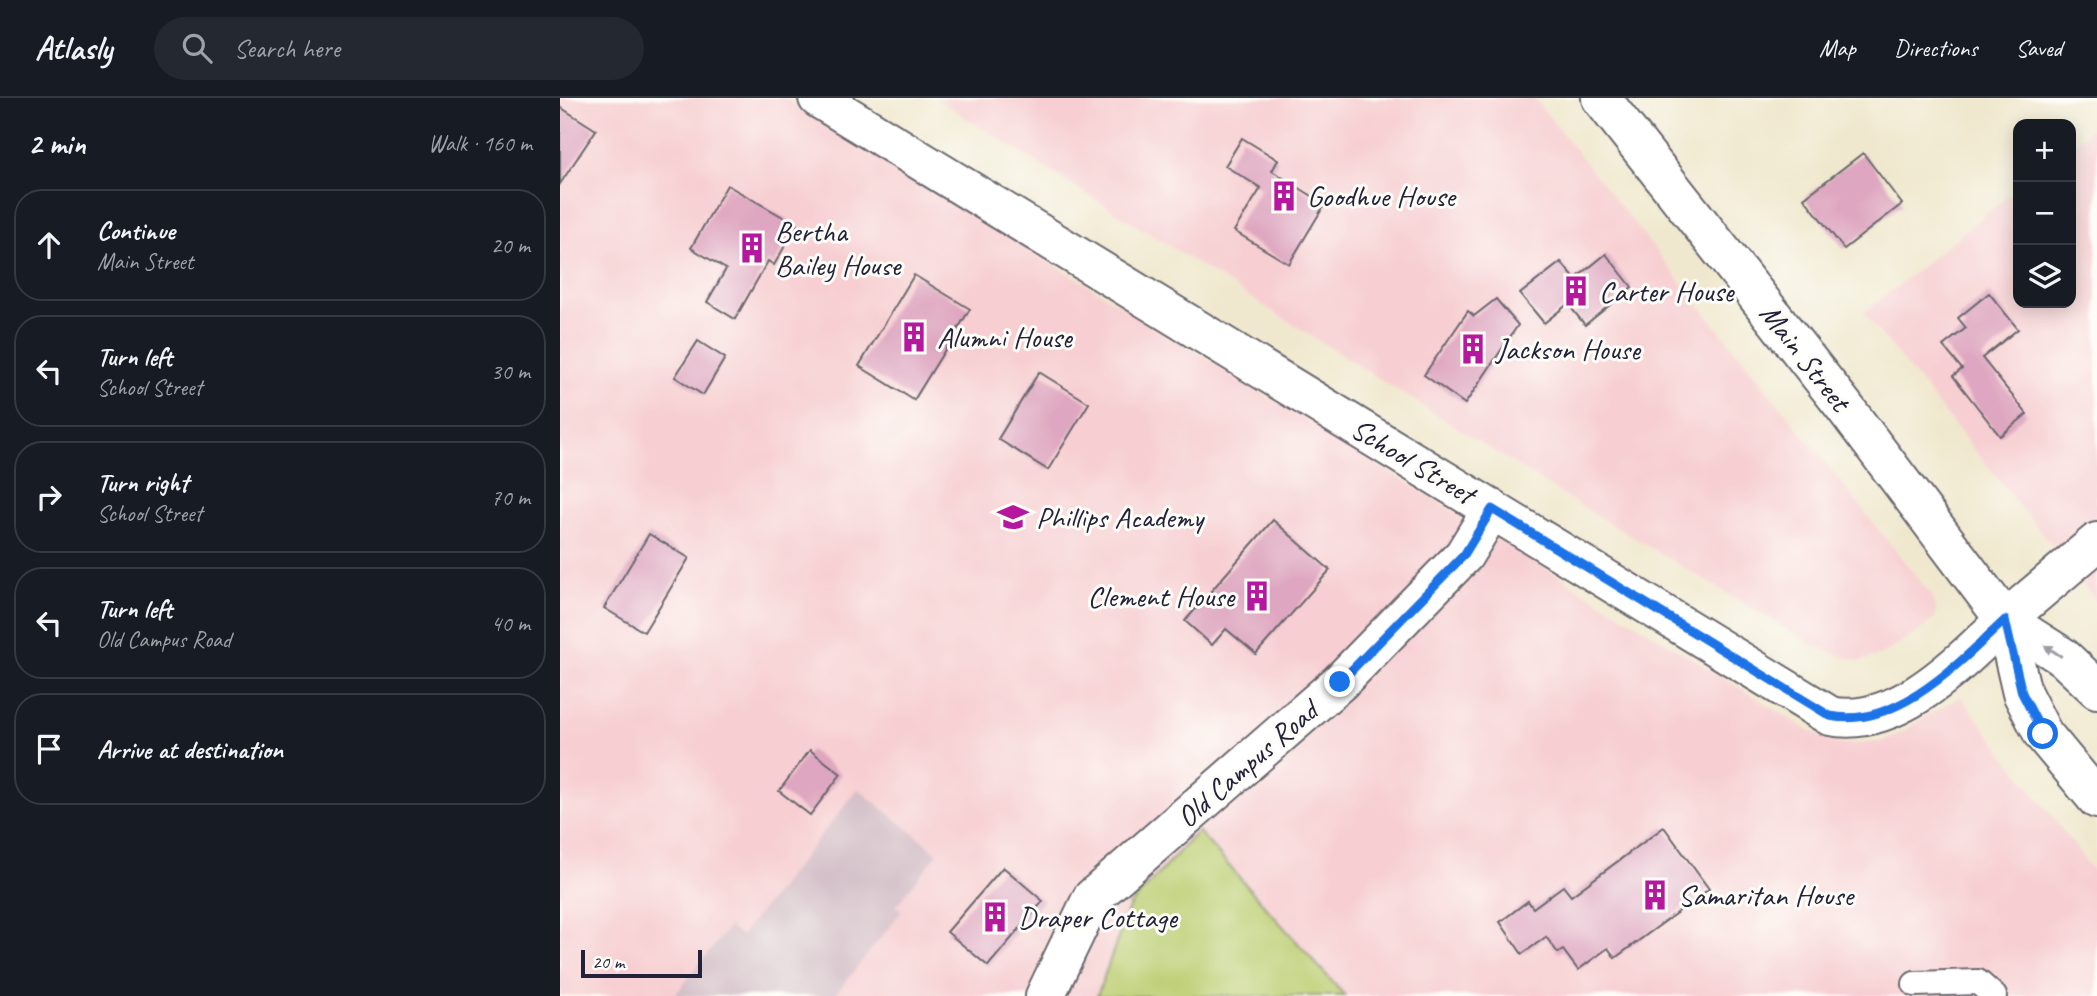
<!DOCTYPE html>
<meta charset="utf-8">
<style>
:root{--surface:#171b24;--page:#242831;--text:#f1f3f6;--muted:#9ea1a6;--line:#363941}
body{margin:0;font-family:Caveat,sans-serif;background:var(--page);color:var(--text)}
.controls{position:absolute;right:21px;top:21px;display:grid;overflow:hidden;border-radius:14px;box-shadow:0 4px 18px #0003}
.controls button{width:63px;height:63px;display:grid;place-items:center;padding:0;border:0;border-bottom:2px solid var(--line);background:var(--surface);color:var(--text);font:35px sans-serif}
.scale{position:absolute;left:21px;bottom:18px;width:121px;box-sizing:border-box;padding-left:7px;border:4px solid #22223b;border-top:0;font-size:19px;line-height:24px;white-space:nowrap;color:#22223b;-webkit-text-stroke:5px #fdfcf7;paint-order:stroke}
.stop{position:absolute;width:21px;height:21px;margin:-16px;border:5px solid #1a73e8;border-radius:50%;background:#fff}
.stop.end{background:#1a73e8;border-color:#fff;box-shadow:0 2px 7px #0008}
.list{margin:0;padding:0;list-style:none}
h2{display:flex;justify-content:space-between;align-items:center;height:91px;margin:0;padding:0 28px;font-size:30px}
h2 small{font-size:23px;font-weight:400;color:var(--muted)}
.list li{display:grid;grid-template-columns:46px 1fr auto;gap:21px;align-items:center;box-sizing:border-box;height:112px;margin:0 14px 14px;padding:0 14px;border:2px solid var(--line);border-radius:28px}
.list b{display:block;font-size:26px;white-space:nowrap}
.list p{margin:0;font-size:23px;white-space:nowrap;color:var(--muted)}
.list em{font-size:23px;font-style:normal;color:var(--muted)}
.icon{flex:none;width:38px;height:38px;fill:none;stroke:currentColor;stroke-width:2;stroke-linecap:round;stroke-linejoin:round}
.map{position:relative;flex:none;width:1537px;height:898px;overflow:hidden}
header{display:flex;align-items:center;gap:42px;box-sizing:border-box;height:98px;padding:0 35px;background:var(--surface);border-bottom:2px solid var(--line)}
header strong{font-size:33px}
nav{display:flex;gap:38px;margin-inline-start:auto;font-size:24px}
.search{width:490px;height:63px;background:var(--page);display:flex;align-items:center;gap:18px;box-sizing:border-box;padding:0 24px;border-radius:38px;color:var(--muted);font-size:26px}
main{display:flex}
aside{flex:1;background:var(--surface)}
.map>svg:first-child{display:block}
.built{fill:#f7cfd2}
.industrial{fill:#d2bdc6}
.green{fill:#bbcd70;stroke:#6e7856;stroke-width:2}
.building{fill:#dea6c0}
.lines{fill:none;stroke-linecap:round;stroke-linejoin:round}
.lane-casing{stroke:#6a676e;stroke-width:28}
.street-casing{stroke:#6a676e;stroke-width:42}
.secondary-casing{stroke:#6a676e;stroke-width:42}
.primary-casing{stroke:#6a676e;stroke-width:42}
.lane{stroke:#fff;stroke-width:24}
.street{stroke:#fff;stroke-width:38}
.secondary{stroke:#fff;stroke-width:38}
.primary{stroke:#fff;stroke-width:38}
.oneway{fill:#9c9ca7}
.route{stroke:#1a73e8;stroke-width:9}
.labels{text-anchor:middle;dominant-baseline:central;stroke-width:6;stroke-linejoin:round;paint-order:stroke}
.poi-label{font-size:30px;fill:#22223b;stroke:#fdfcf7;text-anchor:start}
.street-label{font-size:30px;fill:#22223b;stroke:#fdfcf7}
</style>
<header>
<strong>Atlasly</strong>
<div class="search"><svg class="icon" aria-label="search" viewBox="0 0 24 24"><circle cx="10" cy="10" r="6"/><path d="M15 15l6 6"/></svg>Search here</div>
<nav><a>Map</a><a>Directions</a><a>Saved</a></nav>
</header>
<main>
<aside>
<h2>2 min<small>Walk · 160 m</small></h2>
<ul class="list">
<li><svg class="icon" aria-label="ahead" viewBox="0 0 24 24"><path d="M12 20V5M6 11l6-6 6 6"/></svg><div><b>Continue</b><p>Main Street</p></div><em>20 m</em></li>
<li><svg class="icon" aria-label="left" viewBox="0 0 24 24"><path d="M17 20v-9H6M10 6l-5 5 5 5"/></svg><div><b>Turn left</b><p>School Street</p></div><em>30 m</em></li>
<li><svg class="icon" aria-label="right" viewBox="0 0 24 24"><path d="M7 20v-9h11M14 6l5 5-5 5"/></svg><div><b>Turn right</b><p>School Street</p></div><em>70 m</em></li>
<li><svg class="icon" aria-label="left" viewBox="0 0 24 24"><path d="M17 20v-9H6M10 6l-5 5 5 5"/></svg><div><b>Turn left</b><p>Old Campus Road</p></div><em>40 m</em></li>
<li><svg class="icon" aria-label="arrive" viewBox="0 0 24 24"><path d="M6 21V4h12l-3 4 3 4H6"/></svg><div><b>Arrive at destination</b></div></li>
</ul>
</aside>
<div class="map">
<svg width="1537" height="898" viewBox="0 0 1537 898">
<rect width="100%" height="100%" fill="#fdfcf7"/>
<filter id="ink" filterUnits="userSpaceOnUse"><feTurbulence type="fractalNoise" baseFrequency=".0143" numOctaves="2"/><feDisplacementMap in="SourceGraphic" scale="14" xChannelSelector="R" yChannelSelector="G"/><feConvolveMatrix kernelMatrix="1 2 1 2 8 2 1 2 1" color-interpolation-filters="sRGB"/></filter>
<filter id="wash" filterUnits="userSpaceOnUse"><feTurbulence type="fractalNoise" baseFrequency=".00686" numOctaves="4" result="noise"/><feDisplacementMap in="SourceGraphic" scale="28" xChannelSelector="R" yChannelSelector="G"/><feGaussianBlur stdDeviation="1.57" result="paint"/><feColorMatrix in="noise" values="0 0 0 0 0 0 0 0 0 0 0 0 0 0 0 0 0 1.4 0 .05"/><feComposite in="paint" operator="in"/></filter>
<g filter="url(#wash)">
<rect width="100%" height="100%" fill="#f0e8ce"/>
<g class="built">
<path d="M 0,0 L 225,0 L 1248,632 L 1278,646 L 1320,644 L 1341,635 L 1364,619 L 1401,599 L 1537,778 L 1537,898 L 0,898 Z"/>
<path d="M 375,0 L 974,0 L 1371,497 L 1376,511 L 1375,520 L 1355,536 L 1321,557 L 1300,563 L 1281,558 L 1252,546 L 1024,410 Z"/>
<path d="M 1537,26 L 1537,504 L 1304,215 L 1458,90 L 1458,205 L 1511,205 L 1511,48 Z"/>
</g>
<path class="industrial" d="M 298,691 L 378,755 L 336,808 L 342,813 L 274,898 L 114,898 L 169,829 L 181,838 Z"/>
<path class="green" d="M 638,733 L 785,898 L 537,898 L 570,807 Z"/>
<g id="blocks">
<g class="building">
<path d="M 0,9 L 36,32 L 0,86 Z"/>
<path d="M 682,40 L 718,62 L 712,73 L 765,106 L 729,166 L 674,133 L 701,90 L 665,68 Z"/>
<path d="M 1303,55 L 1342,106 L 1284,151 L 1244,100 Z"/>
<path d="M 167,87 L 237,127 L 214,167 L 208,163 L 175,221 L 147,204 L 166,171 L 131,150 Z"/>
<path d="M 1046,156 L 1072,189 L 1025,227 L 1008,206 L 984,225 L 960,196 L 1001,164 L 1015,181 Z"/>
<path d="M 354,177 L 410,211 L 354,302 L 299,268 Z"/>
<path d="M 1429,195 L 1458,231 L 1422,260 L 1467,316 L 1440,338 L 1393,278 L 1402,271 L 1383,248 L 1406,230 L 1398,220 Z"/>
<path d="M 936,201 L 958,227 L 905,306 L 864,277 L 908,213 L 914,218 Z"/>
<path d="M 138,243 L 165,260 L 143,297 L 115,279 Z"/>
<path d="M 479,274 L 529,305 L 488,372 L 438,341 Z"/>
<path d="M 713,422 L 770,472 L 696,556 L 666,531 L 652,547 L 625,523 Z"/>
<path d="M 89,436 L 129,460 L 84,534 L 44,510 Z"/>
<path d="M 250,652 L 281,676 L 250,717 L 219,693 Z"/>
<path d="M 1104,729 L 1149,791 L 1055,860 L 1048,850 L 1018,872 L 1003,852 L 998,855 L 986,839 L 962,856 L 940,824 L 968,803 L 973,810 L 1003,788 L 1011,798 Z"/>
<path d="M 443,769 L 483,803 L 428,868 L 387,834 Z"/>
</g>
</g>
</g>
<g filter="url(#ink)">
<use href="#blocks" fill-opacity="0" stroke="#6a676e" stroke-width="2"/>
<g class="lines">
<g class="lane-casing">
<path id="lane" d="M 1355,886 L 1418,884 L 1434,898"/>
</g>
<g class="street-casing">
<g id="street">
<path d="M 1445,522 L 1537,444"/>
<path d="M 485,898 L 532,800 L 780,584 L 904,457 L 932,411"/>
</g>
</g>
<g class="secondary-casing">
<path id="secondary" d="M 258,0 L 1270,618 C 1337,632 1401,563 1445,522"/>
</g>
<g class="primary-casing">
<g id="primary">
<path d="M 1041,0 L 1283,307 L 1445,522 L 1503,559 L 1537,591"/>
<path d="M 1445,522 L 1462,595 L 1483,636 L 1537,701"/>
</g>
</g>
<use href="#lane" class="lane"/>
<use href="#street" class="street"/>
<use href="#secondary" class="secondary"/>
<use href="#primary" class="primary"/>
</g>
<defs><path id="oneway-solid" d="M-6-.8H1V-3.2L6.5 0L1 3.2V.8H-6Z" transform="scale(1.75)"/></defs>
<use class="oneway" href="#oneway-solid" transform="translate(1493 553) rotate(-147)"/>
</g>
<g class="lines" filter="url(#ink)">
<path class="route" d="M 780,584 L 904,457 L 932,411 L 1270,618 C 1337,632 1401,563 1445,522 L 1462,595 L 1483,636"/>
</g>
<defs>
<g id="building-bare" transform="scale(2.415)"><path d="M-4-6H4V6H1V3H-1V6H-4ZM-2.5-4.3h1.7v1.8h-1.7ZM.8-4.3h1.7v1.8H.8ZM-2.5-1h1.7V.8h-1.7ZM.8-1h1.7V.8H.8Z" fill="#b5179e" stroke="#fdfcf7" stroke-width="2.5" paint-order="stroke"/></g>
<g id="school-bare" transform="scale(2.415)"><path d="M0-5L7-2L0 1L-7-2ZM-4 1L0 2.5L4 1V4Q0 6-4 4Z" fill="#b5179e" stroke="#fdfcf7" stroke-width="2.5" paint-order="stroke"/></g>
</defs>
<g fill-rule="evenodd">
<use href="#building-bare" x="724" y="98"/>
<use href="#building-bare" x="192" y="150"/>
<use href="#building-bare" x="1016" y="193"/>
<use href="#building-bare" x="354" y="239"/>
<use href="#building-bare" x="913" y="251"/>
<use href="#school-bare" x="453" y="419"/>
<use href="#building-bare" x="697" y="498"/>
<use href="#building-bare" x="1095" y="797"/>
<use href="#building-bare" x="435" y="819"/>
</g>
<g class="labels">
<g class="poi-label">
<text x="747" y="98">Goodhue House</text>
<text x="215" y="133">Bertha<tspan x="215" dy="34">Bailey House</tspan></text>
<text x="1039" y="193">Carter House</text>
<text x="377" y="239">Alumni House</text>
<text x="936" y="251">Jackson House</text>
<text x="476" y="419">Phillips Academy</text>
<text x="674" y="498" text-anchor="end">Clement House</text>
<text x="1118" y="797">Samaritan House</text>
<text x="458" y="819">Draper Cottage</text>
</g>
<g class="street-label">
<text transform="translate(1245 259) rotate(52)">Main Street</text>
<text transform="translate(853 363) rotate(31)">School Street</text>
<text transform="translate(687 666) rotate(-41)">Old Campus Road</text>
</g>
</g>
</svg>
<div class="controls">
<button>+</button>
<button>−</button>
<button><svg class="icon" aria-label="layers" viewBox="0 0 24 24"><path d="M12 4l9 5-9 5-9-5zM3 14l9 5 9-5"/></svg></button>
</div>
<div class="scale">20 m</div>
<div class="stop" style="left:1483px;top:636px"></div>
<div class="stop end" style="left:780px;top:584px"></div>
</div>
</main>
